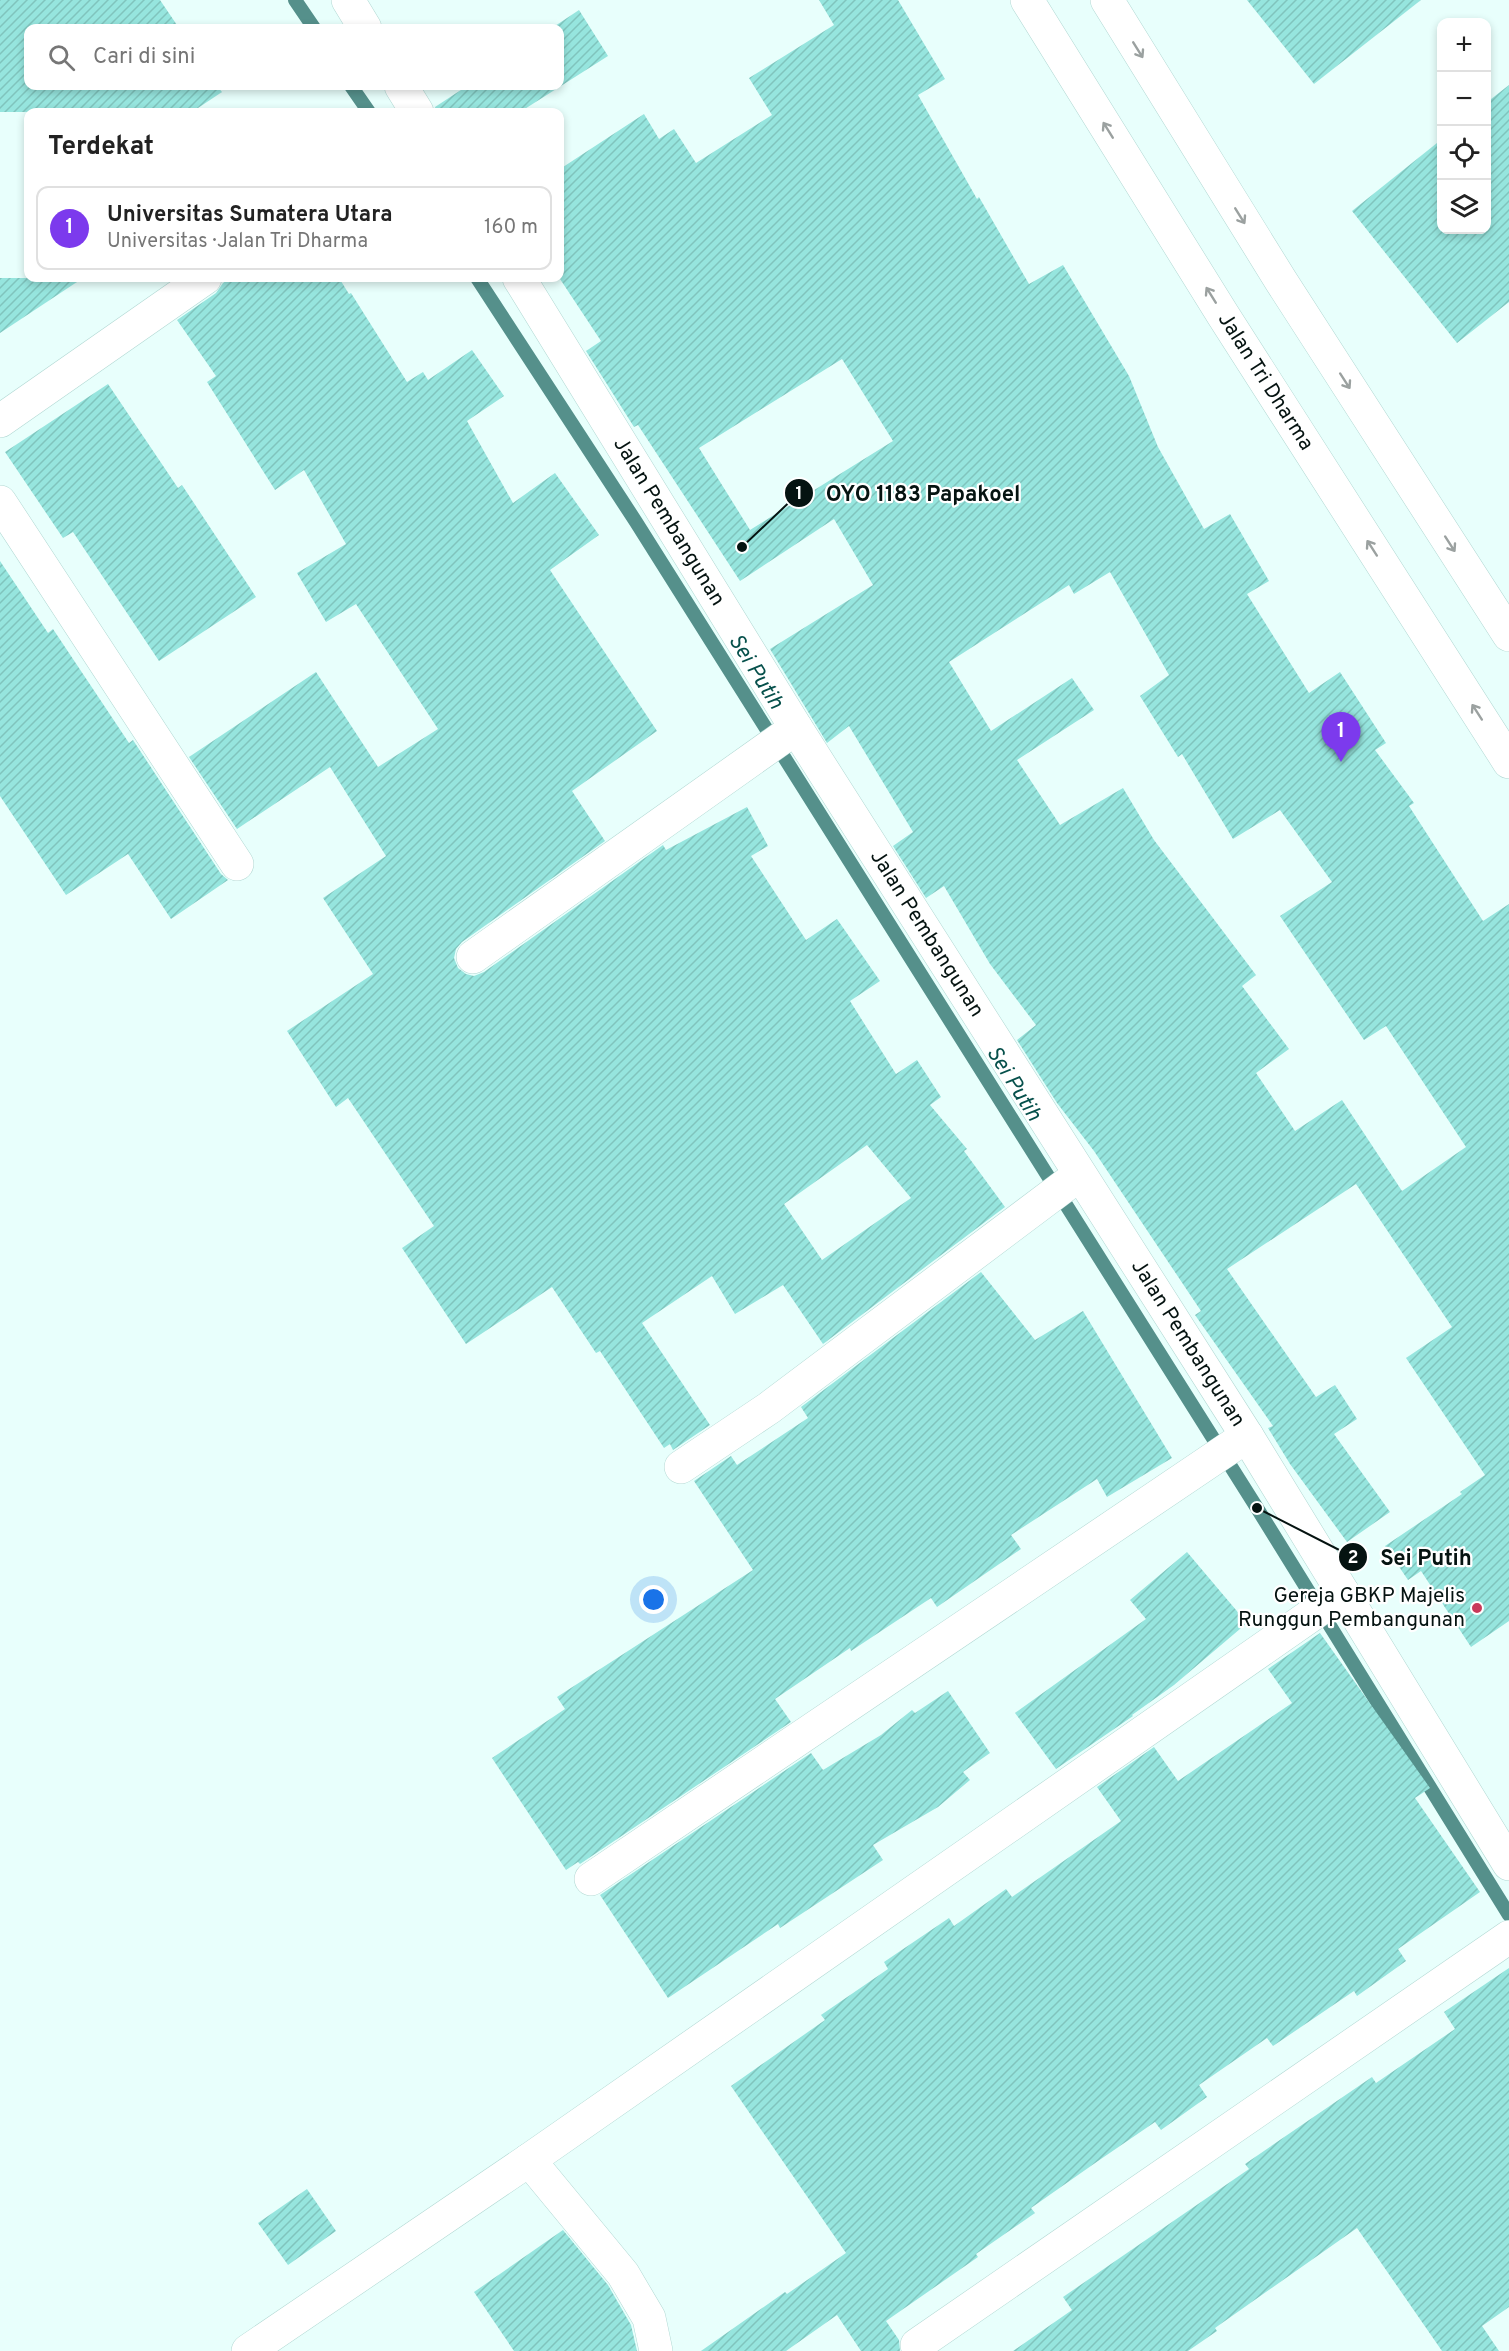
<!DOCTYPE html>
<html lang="id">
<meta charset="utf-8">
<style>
:root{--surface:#fff;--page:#f6f6f6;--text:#222;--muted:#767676;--line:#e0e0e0;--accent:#7c3aed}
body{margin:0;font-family:Overpass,sans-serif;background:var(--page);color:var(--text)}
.controls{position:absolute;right:18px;top:18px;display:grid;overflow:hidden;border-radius:12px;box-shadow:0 3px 9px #0003}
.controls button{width:54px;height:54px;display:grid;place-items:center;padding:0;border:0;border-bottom:2px solid var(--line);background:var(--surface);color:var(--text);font:30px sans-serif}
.you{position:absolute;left:654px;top:1600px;width:21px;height:21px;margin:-15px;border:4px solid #fff;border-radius:50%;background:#1a73e8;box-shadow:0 0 0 9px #1a73e833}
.badge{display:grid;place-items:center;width:39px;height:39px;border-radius:50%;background:var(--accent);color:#fff;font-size:20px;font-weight:700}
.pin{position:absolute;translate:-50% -50px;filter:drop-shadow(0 2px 3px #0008)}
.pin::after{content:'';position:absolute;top:32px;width:21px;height:18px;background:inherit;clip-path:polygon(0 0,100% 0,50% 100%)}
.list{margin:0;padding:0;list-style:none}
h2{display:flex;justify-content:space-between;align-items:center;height:78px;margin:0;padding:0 24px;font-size:26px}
h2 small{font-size:20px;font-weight:400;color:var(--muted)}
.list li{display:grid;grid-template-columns:39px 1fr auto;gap:18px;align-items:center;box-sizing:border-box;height:84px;margin:0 12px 12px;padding:0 12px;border:2px solid var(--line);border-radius:12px}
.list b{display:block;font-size:22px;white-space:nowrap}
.list p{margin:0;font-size:20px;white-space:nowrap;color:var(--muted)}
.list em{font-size:20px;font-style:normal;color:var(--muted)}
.icon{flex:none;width:33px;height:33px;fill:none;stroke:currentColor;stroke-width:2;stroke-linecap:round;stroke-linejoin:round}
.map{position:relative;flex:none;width:1509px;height:2351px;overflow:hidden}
.search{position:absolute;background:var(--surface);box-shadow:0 3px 9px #0003;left:24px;top:24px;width:540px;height:66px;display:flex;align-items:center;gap:15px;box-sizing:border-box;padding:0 21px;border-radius:12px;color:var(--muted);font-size:22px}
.panel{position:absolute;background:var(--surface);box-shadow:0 3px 9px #0003;left:24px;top:108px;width:540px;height:174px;border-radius:12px}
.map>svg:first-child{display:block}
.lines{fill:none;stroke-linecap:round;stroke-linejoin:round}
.stream{stroke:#55908b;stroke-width:14}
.building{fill:url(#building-hatch);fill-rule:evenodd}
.minor-casing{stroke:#b1d8d3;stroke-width:34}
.minor{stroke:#fff;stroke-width:33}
.oneway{stroke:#9ba1a0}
.poi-dot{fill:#c8395a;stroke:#fff;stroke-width:2}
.labels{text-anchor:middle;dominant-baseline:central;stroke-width:4.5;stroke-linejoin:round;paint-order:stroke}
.street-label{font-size:21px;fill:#051311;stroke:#fff}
.poi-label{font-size:21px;fill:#051311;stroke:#fff;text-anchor:end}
.water-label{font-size:22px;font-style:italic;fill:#06504b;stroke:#fff}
.leader{fill:none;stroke:#051311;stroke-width:2}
.callout-dot{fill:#051311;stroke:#fff;stroke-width:2}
.mark-label{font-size:18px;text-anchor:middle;font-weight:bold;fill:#fff}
.callout-label{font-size:22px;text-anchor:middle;font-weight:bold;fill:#051311;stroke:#fff;stroke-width:4.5;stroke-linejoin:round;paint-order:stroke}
</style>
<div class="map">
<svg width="1509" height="2351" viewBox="0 0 1509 2351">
<defs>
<pattern id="building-hatch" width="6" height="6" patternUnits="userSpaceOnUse" patternTransform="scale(1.5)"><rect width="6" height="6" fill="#96e5de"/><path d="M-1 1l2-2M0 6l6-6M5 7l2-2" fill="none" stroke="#80c4bd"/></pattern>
</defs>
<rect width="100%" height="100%" fill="#e8fffc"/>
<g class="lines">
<g class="stream">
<path d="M 295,0 L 314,28"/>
<path d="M 351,86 L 369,112"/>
<path d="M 477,278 L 636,522 L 1257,1508 L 1509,1915"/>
</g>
</g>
<g class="building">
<path d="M 0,0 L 160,0 L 179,28 L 28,28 L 28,86 L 217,86 L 222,92 L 192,112 L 0,112 Z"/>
<path d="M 819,0 L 898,0 L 945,79 L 918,95 L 977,199 L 979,197 L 1029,284 L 1063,265 L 1129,376 L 1158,447 L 1204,529 L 1230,514 L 1269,581 L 1247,594 L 1309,693 L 1340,672 L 1386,743 L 1375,750 L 1414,803 L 1409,806 L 1483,921 L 1509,904 L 1509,1621 L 1471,1647 L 1421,1571 L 1408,1580 L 1385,1546 L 1462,1494 L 1460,1492 L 1485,1475 L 1406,1358 L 1452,1327 L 1356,1184 L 1227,1269 L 1316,1397 L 1335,1385 L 1357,1419 L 1334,1434 L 1390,1512 L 1347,1542 L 1290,1464 L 1268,1428 L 1273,1426 L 1195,1315 L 1201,1311 L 1094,1151 L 1057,1103 L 1017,1040 L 1036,1025 L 990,964 L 944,886 L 926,898 L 893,846 L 913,832 L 849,726 L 827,743 L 770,649 L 873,585 L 834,519 L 740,581 L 638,425 L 634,427 L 586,351 L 601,341 L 560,279 L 560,169 L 644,114 L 659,139 L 674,129 L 696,163 L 772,115 L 749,78 L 834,25 ZM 842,359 L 893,441 L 750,530 L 699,448 ZM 1110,572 L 1169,675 L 1140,696 L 1178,757 L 1182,754 L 1233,839 L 1280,810 L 1332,882 L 1280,916 L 1364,1040 L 1386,1026 L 1466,1147 L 1402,1191 L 1342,1100 L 1295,1131 L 1256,1073 L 1289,1049 L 1242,986 L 1256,975 L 1154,840 L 1123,788 L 1060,825 L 1017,760 L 1094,710 L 1072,678 L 991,731 L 949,662 L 1069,585 L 1074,594 Z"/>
<path d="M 1247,0 L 1421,0 L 1314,84 Z"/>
<path d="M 579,10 L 608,56 L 520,112 L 436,112 L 435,107 L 467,86 L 560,86 L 560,28 L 552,28 Z"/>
<path d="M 1509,85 L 1509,302 L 1457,343 L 1352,211 L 1442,139 L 1442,230 L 1486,230 L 1486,103 Z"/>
<path d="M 0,278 L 83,278 L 0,333 Z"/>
<path d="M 230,278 L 339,278 L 349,294 L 351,293 L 407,382 L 423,372 L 428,380 L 472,350 L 504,396 L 467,421 L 513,503 L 555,473 L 599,535 L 550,570 L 657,731 L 572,791 L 605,841 L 462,942 L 456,949 L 454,958 L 458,968 L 466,974 L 474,976 L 484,972 L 663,845 L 666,850 L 747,807 L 768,846 L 751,856 L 806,940 L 837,919 L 880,981 L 850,1001 L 896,1074 L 917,1060 L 941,1097 L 930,1105 L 967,1149 L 964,1151 L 1005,1207 L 823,1344 L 783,1285 L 735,1314 L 712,1276 L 642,1323 L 710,1425 L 673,1450 L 670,1444 L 664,1448 L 600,1351 L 596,1353 L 552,1287 L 466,1344 L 402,1248 L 434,1226 L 348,1098 L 336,1107 L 287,1031 L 373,974 L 323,898 L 386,856 L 330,767 L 237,829 L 189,757 L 316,672 L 378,767 L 438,729 L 356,604 L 326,622 L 297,573 L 346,544 L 304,470 L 275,490 L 207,382 L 216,376 L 177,320 L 216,293 L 223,283 ZM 867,1145 L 911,1198 L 822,1260 L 784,1204 Z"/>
<path d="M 108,384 L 178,488 L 182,485 L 256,597 L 159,661 L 73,532 L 63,538 L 5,452 Z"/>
<path d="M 0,561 L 48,633 L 53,629 L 129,743 L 133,740 L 221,874 L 228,880 L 171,919 L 128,854 L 66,895 L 0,796 Z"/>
<path d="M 981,1272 L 1035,1340 L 1083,1311 L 1172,1458 L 1107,1497 L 1097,1479 L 1011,1535 L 1021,1549 L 937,1607 L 931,1598 L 851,1651 L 850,1648 L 775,1699 L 791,1722 L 580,1864 L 578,1862 L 566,1870 L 492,1758 L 565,1709 L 557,1697 L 753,1570 L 694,1481 L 731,1456 L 737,1465 L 808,1418 L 801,1407 Z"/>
<path d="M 1187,1552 L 1247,1623 L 1174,1685 L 1132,1715 L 1133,1716 L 1056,1769 L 1015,1713 L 1146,1619 L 1130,1600 Z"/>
<path d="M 1320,1633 L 1430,1788 L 1415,1798 L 1480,1892 L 1398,1949 L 1406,1961 L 1357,1996 L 1354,1991 L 1273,2046 L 1267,2038 L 1199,2085 L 1207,2097 L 1161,2130 L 1155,2122 L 1098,2161 L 1031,2208 L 1035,2213 L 976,2254 L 978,2257 L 886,2321 L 899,2340 L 900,2351 L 861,2351 L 837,2315 L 786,2351 L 701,2351 L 785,2292 L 787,2294 L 846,2253 L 731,2086 L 825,2020 L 821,2015 L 888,1969 L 884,1962 L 949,1918 L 954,1926 L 1006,1889 L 1012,1897 L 1121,1821 L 1097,1787 L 1154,1747 L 1178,1781 L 1292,1703 L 1268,1669 Z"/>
<path d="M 948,1691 L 990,1753 L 963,1772 L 970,1780 L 938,1807 L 873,1845 L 883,1860 L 780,1928 L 778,1924 L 668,1998 L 600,1895 L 811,1753 L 823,1770 L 881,1735 L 912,1710 L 915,1713 Z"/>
<path d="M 1509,1968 L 1509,2307 L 1482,2326 L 1499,2351 L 1442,2351 L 1357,2228 L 1215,2328 L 1217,2331 L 1188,2351 L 1013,2351 L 1072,2310 L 1063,2297 L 1249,2169 L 1245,2164 L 1372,2077 L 1376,2083 L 1455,2029 L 1444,2012 Z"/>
<path d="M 307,2189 L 336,2231 L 288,2265 L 258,2223 Z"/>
<path d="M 563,2230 L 608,2285 L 631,2325 L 637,2351 L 514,2351 L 474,2292 Z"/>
</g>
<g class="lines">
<g class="minor-casing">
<g id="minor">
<path d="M 348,0 L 365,28"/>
<path id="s1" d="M 1027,0 L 1223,315 L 1509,762"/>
<path d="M 1107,0 L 1281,281 L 1509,635"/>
<path d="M 401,86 L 417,112"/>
<path id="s2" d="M 519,278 L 796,728 L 1247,1436 L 1509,1864"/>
<path d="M 0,421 L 205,278"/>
<path d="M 0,502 L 237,864"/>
<path d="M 473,957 L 796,728"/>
<path d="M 681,1467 L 769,1408 L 1079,1175"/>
<path d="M 591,1879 L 1247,1436"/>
<path d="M 529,2160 L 623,2274 L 649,2318 L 656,2351"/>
<path d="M 917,2345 L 1509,1937"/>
<path d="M 248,2351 L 529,2160 L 1343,1593"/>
</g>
</g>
<use href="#minor" class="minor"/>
</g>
<defs><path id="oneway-shaft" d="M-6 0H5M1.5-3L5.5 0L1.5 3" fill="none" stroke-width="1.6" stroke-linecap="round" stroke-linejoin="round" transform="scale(1.5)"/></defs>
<g class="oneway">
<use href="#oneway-shaft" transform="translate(1138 50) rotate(58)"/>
<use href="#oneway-shaft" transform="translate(1108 130) rotate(-122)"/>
<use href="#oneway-shaft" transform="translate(1240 216) rotate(58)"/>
<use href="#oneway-shaft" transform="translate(1211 295) rotate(-122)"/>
<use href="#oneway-shaft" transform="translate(1345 381) rotate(57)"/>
<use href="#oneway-shaft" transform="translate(1450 544) rotate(57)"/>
<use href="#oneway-shaft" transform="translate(1372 548) rotate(-123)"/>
<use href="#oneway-shaft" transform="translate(1477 712) rotate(-123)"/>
</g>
<circle class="poi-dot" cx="1477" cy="1608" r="6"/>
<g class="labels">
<g class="street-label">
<text stroke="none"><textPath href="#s1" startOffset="450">Jalan Tri Dharma</textPath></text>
<text stroke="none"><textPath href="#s2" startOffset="286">Jalan Pembangunan</textPath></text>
<text stroke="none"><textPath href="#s2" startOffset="772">Jalan Pembangunan</textPath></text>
<text stroke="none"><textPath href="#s2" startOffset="1258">Jalan Pembangunan</textPath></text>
</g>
<g class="poi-label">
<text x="1465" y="1596">Gereja GBKP Majelis<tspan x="1465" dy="24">Runggun Pembangunan</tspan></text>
</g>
<g class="water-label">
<text transform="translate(755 672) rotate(58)">Sei Putih</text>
<text transform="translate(1013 1084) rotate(58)">Sei Putih</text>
</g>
</g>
<path class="leader" d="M742 547L799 493M1257 1508L1353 1557"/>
<g class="callout-dot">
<circle cx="742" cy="547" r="6"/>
<circle cx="1257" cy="1508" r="6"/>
<circle cx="799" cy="493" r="15"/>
<circle cx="1353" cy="1557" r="15"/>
</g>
<g class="mark-label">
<text x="799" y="499">1</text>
<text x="1353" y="1563">2</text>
</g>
<g class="callout-label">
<text x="923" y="501">OYO 1183 Papakoel</text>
<text x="1426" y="1565">Sei Putih</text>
</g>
</svg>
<div class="controls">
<button>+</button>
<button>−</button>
<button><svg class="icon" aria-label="locate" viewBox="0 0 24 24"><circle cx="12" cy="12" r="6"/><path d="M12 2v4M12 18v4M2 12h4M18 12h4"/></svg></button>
<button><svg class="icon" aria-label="layers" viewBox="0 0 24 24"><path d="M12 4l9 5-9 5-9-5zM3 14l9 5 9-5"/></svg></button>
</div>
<div class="you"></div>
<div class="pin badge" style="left:1341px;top:762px">1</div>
<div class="search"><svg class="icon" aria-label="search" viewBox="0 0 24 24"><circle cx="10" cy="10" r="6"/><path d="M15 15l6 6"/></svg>Cari di sini</div>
<section class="panel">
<h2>Terdekat<small></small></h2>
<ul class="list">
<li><span class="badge">1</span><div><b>Universitas Sumatera Utara</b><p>Universitas · Jalan Tri Dharma</p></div><em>160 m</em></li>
</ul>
</section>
</div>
